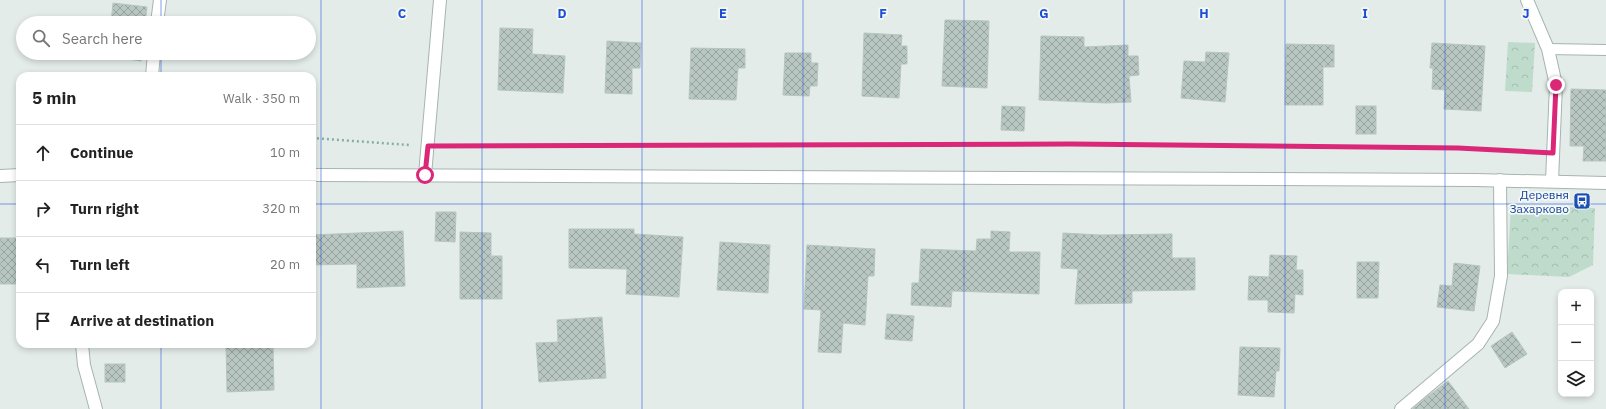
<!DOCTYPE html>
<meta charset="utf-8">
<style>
:root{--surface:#fff;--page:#f2f2f2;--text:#222;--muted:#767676;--line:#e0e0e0}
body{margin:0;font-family:"IBM Plex Sans",sans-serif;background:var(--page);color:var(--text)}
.controls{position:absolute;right:12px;bottom:12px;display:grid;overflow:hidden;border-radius:8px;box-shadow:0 2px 6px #0003}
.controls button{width:36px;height:36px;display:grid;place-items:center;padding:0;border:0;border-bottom:1px solid var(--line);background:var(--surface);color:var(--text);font:20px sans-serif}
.stop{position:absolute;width:12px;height:12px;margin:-9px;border:3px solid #db2777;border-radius:50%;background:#fff}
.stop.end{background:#db2777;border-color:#fff;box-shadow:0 1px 4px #0008}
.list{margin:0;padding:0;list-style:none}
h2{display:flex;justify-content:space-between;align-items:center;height:52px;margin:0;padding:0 16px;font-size:17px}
h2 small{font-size:13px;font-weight:400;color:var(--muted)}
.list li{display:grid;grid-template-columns:26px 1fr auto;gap:12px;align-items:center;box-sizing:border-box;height:56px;padding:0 16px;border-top:1px solid var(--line)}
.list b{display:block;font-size:15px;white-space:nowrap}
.list em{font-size:13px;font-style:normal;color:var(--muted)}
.icon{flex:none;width:22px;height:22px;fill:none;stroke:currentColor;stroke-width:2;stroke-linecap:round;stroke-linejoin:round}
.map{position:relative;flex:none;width:1606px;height:409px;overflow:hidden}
.search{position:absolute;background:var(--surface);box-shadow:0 2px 6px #0003;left:16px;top:16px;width:300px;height:44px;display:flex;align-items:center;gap:10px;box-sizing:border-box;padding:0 14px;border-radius:22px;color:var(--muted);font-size:15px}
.panel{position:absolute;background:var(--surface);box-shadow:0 2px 6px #0003;left:16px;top:72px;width:300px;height:276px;border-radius:12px}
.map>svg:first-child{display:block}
.forest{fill:url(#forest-crowns)}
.building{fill:url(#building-cross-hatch);stroke:#b7c5c1}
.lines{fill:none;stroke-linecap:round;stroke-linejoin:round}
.service-casing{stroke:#a7b4b1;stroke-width:12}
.minor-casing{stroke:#a7b4b1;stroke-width:14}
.tertiary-casing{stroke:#a7b4b1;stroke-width:14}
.path{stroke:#87ada7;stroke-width:2.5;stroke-dasharray:2 3;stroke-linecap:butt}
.service{stroke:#fff;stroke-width:10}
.minor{stroke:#fff;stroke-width:12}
.tertiary{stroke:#fff;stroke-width:12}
.route{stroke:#db2777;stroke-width:5}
.grid{fill:none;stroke:#1d4ed8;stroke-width:1;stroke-opacity:0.55}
.labels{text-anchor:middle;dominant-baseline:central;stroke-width:3.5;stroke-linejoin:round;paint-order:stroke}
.transit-label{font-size:12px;fill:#164399;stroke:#f4f9f7;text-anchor:end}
.grid-label{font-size:13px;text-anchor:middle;font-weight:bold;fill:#1d4ed8;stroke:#f4f9f7;stroke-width:3.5;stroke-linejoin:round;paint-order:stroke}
</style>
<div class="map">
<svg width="1606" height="409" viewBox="0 0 1606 409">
<defs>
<pattern id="forest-crowns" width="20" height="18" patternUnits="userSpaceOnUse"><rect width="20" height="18" fill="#bfdbcb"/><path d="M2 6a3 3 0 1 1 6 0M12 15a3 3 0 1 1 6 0" fill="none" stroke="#a4bdaf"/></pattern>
<pattern id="building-cross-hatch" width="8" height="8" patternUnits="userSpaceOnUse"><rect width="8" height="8" fill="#b9c7c3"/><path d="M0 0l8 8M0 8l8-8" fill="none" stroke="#96a39f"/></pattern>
</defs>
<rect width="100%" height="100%" fill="#e4ecea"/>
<g class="forest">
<path d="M 1508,42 L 1535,43 L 1532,92 L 1505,91 Z"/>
<path d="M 1511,206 L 1595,208 L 1593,265 L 1569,277 L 1507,274 Z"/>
</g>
<g class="building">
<path d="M 113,3 L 147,7 L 145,23 L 111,23 Z"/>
<path d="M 945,20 L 989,21 L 987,88 L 942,86 Z"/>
<path d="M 500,28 L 533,29 L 532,54 L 565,56 L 563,93 L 498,90 Z"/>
<path d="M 864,33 L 902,35 L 901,46 L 907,46 L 907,64 L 901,64 L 899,98 L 862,96 Z"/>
<path d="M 1041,36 L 1084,37 L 1084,47 L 1128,45 L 1128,56 L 1138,56 L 1139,75 L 1129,76 L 1131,102 L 1106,103 L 1039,100 Z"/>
<path d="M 607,41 L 641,43 L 640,68 L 632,68 L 632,94 L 605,93 Z"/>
<path d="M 1432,43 L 1485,46 L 1481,111 L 1444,109 L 1445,90 L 1432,89 L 1433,68 L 1430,68 Z"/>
<path d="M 1286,44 L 1334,45 L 1334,67 L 1323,67 L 1323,105 L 1285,105 Z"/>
<path d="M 691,48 L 745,49 L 745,68 L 738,68 L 736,100 L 689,99 Z"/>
<path d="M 1206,52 L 1229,53 L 1225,102 L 1181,98 L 1184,61 L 1205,62 Z"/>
<path d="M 107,53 L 141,53 L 141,61 L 107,56 Z"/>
<path d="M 785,53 L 811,53 L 811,63 L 818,63 L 817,86 L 810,86 L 809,96 L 783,95 Z"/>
<path d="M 1571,89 L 1606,90 L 1606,161 L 1583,161 L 1584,146 L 1570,146 Z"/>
<path d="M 1002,106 L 1025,107 L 1024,131 L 1001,130 Z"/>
<rect x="1356" y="106" width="20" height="28"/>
<path d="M 436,212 L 456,212 L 455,242 L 435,241 Z"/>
<path d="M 569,229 L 634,229 L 634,234 L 683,237 L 679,297 L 626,294 L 627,269 L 569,268 Z"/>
<path d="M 403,231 L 405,286 L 357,288 L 357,264 L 312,265 L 312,235 Z"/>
<path d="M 991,231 L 1010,232 L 1009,252 L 1040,252 L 1039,294 L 952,291 L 951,307 L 911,305 L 912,283 L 919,283 L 921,249 L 976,251 L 977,239 L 991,239 Z"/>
<path d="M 460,232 L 491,233 L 491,256 L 502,256 L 502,299 L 460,299 Z"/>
<path d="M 1063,233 L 1100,235 L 1172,234 L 1172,258 L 1195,258 L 1195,290 L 1132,291 L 1132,303 L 1075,304 L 1078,269 L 1061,268 Z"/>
<rect x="0" y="238" width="20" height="46"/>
<path d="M 720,242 L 770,245 L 768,293 L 717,290 Z"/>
<path d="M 807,245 L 875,249 L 874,276 L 868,276 L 865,325 L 843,323 L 841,353 L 818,352 L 821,310 L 804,309 Z"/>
<path d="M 1270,255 L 1297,256 L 1296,270 L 1303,270 L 1303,295 L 1295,294 L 1294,313 L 1268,312 L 1268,300 L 1248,300 L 1249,276 L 1269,277 Z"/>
<path d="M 1357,262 L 1379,262 L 1378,298 L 1357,298 Z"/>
<path d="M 1454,263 L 1480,266 L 1474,311 L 1437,307 L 1440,285 L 1452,286 Z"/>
<path d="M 887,314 L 914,316 L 912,341 L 885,339 Z"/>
<path d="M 602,317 L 606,378 L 539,382 L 536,343 L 558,342 L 557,320 Z"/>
<path d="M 1512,332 L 1527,354 L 1505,368 L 1491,346 Z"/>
<path d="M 273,345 L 274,390 L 227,392 L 226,346 Z"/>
<path d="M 1240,347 L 1280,348 L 1279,371 L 1276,371 L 1274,397 L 1238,395 Z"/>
<rect x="105" y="364" width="20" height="18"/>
<path d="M 1448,381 L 1469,409 L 1413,409 L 1427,397 Z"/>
</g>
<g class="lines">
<g class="service-casing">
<path id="service" d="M 1548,49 L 1606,50"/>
</g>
<g class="minor-casing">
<g id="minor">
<path d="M 1527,0 L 1548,49 L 1556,85 L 1552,181"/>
<path d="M 157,23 L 160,0"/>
<path d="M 152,76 L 154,53"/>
<path d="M 425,175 L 440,0"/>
<path d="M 82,344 L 84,365 L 96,409"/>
<path d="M 1401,409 L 1478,344 L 1493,321 L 1501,276 L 1500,180"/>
</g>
</g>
<g class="tertiary-casing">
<g id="tertiary">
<path d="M 312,175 L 1476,180 L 1606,183"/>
<path d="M 0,176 L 20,175"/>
</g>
</g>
<g class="path">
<path d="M 312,138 L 409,145"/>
<path d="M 444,146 L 1071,144 L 1458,148 L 1535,152"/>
</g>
<use href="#service" class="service"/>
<use href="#minor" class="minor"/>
<use href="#tertiary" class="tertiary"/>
</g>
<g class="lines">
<path class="route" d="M 425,175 L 428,146 L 1071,144 L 1458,148 L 1553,153 L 1556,85"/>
</g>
<path class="grid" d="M 161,0 L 161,23M 321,0 L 321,409M 482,0 L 482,409M 642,0 L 642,409M 803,0 L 803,409M 964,0 L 964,409M 1124,0 L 1124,409M 1285,0 L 1285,409M 1445,0 L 1445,409M 161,53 L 161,76M 0,204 L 20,204M 312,204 L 1606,204M 161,344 L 161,409"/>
<defs>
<g id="bus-square" transform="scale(0.9)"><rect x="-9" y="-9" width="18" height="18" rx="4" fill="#1a4fb4" stroke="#f4f9f7"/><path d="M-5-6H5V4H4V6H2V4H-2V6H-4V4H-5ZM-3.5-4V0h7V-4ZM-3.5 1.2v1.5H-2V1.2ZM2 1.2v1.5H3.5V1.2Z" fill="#fff"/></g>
</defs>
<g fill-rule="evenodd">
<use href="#bus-square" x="1582" y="201"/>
</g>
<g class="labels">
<g class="transit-label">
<text x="1569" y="194">Деревня<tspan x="1569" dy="14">Захарково</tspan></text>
</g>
</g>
<g class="grid-label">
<text x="402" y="18">C</text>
<text x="562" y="18">D</text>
<text x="723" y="18">E</text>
<text x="883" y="18">F</text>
<text x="1044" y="18">G</text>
<text x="1204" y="18">H</text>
<text x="1365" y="18">I</text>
<text x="1526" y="18">J</text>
</g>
</svg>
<div class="controls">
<button>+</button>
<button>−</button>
<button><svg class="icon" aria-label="layers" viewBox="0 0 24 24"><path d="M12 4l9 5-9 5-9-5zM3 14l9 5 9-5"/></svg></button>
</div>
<div class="stop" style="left:425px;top:175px"></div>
<div class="stop end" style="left:1556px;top:85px"></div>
<div class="search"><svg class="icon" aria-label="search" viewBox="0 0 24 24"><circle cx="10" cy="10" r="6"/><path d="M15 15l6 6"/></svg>Search here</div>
<section class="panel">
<h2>5 min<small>Walk · 350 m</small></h2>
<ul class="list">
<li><svg class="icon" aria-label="ahead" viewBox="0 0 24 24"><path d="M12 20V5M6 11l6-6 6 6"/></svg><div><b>Continue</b></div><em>10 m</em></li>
<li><svg class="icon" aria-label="right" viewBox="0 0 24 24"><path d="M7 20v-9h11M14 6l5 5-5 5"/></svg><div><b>Turn right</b></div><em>320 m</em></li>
<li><svg class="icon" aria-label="left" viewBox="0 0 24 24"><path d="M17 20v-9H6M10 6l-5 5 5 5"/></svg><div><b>Turn left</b></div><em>20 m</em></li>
<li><svg class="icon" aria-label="arrive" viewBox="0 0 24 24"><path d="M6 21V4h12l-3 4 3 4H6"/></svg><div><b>Arrive at destination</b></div></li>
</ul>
</section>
</div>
